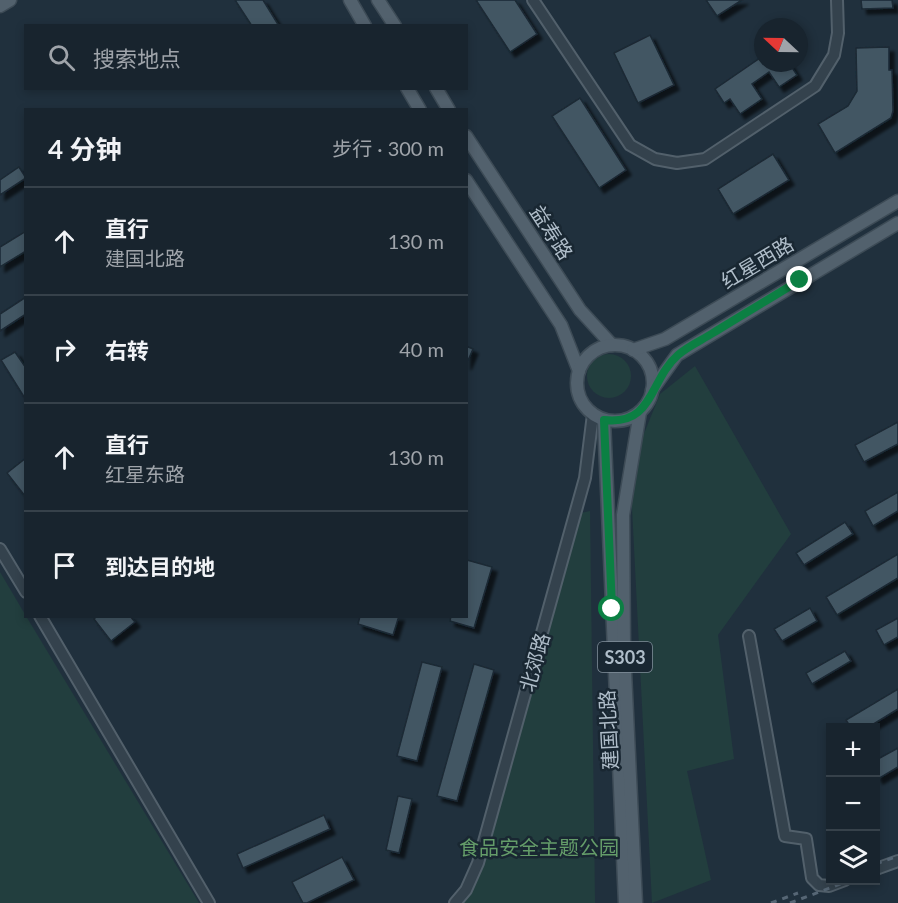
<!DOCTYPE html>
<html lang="zh">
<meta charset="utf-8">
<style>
:root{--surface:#18242e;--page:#25303a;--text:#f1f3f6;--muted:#9fa4aa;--line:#36414a}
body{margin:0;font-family:Lato,"Noto Sans SC",sans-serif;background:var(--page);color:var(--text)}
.controls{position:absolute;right:18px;bottom:18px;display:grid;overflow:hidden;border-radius:0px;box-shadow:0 3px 9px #0003}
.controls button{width:54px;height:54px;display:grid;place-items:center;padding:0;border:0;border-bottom:2px solid var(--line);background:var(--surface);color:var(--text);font:30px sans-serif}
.compass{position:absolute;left:754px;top:18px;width:54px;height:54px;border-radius:50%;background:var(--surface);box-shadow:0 3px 9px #0003;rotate:292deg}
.stop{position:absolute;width:18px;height:18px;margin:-14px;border:4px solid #0b8043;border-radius:50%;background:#fff}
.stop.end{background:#0b8043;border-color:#fff;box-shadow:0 2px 6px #0008}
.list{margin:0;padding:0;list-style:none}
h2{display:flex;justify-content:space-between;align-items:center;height:78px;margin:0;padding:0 24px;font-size:26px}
h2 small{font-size:20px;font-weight:400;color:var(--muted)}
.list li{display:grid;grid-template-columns:39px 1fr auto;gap:18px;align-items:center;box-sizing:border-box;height:108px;padding:0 24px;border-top:2px solid var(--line)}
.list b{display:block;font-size:22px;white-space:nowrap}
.list p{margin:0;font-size:20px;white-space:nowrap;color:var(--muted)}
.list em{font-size:20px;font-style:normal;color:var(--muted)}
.icon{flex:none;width:33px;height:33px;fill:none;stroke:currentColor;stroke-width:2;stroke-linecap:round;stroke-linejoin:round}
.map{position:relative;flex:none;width:898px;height:903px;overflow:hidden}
.search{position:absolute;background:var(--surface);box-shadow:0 3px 9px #0003;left:24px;top:24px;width:444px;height:66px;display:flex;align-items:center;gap:15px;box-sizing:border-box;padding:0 21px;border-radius:0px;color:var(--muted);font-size:22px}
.panel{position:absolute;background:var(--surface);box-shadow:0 3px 9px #0003;left:24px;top:108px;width:444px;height:510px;border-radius:0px}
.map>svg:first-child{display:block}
.green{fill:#223e3e}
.building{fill:#435664;stroke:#1b2934;stroke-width:1.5;filter:url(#shadow)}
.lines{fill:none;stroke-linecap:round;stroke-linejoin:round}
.minor-casing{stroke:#52606b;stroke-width:14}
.major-casing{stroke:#3d4b56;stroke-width:15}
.minor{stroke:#34424d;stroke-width:10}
.major{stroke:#52616d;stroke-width:12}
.rail{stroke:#566675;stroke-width:3;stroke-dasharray:6 6;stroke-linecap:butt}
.route{stroke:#0b8043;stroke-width:8}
.labels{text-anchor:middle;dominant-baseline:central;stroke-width:5;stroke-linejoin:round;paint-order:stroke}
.shield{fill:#192732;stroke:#82909c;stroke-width:1.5}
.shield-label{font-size:18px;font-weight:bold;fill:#afbdc9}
.street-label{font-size:20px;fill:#afbdc9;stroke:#192732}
.park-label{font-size:20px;fill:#649c69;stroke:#192732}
</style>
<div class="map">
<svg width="898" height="903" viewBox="0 0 898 903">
<defs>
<filter id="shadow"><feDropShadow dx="5" dy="5" stdDeviation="1.5" flood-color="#0009"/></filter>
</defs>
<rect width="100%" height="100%" fill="#20303d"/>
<g class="green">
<circle cx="609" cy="376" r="22"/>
<path d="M 695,366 L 791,534 L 718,635 L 734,759 L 687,771 L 711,880 L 652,903 L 631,488 L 641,441 L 660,394 Z"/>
<path d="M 590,511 L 595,903 L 462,903 L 581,513 Z"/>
<path d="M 0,572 L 26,616 L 199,903 L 0,903 Z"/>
</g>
<g class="building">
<path d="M 235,0 L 263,0 L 279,26 L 252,26 Z"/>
<path d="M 476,0 L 515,0 L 537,34 L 510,52 Z"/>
<path d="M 706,0 L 742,0 L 717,16 Z"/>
<path d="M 861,0 L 892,0 L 893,8 L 862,9 Z"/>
<path d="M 650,35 L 674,85 L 638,103 L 614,53 Z"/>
<path d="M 889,47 L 889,70 L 892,70 L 893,111 L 891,118 L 835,153 L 818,124 L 848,106 L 857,91 L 856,48 Z"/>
<path d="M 763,56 L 763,63 L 789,63 L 797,75 L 779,87 L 769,72 L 752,84 L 762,99 L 740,114 L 730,99 L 724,103 L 715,89 Z"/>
<path d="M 580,98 L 626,170 L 599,188 L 552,116 Z"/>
<path d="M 773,154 L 789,180 L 733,214 L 718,189 Z"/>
<path d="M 19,167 L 26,178 L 0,195 L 0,180 Z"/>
<path d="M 26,231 L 26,251 L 0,267 L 0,247 Z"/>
<path d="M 26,297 L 26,314 L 0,331 L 0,314 Z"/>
<path d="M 466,346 L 473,349 L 466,365 Z"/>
<path d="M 15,352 L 26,368 L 26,400 L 1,360 Z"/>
<path d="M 898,422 L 898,444 L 864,462 L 855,445 Z"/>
<path d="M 26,458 L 26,496 L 25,496 L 7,473 Z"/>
<path d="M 898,492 L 898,511 L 873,526 L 865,511 Z"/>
<path d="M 845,522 L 853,534 L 804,565 L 796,553 Z"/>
<path d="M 898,554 L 898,578 L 837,615 L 826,597 Z"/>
<path d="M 467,560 L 492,567 L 474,628 L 450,621 L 451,616 L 466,616 Z"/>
<path d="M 810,608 L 817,621 L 782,641 L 774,629 Z"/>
<path d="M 97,616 L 130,616 L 135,622 L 111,641 L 94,619 Z"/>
<path d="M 360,616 L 399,616 L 393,635 L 358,624 Z"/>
<path d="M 898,618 L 898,637 L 884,645 L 876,630 Z"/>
<path d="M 845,651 L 851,661 L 812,684 L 806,673 Z"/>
<path d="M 422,662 L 442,667 L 417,761 L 397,756 Z"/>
<path d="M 474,664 L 494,670 L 457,801 L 437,796 Z"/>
<path d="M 898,689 L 898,709 L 867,728 L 851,728 L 846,720 Z"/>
<path d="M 898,748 L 898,767 L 878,779 L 876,775 L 876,760 Z"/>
<path d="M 398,796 L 412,799 L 399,853 L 386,850 Z"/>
<path d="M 324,815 L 330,829 L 243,868 L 237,854 Z"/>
<path d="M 342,857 L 354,880 L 307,903 L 303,903 L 292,882 Z"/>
</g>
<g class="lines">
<g class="minor-casing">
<g id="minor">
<path d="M 533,0 L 630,145 L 655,159 L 677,163 L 705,159 L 815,86 L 834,55 L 838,33 L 837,0"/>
<path d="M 0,549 L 26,592"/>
<path d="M 40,616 L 209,903"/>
<path d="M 749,636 L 785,836 L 806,839 L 812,878 L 819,885 L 829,886 L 845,880"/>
<path d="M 876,869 L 898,861"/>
<path d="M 455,903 L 466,890 L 478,863 L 585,478 L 593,414"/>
</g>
</g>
<g class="major-casing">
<g id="major">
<path d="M 350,0 L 365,26"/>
<path d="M 378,0 L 395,26"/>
<path d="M 0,6 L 10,0"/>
<path d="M 407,88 L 420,110"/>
<path d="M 436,88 L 449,110"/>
<path d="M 466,136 L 580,310 L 612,345"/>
<path d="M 466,180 L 561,325 L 579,371"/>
<circle cx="615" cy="383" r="38"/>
<path d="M 633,350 L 665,339 L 898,201"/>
<path d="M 652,390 L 677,355 L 898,223"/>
<path d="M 604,420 L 625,903"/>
<path d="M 636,903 L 624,651 L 623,515 L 640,412"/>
</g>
</g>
<use href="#minor" class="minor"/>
<use href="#major" class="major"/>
<g class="rail">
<path d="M 876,864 L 898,856"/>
<path d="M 771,903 L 798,893"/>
<path d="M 790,903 L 851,880"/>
</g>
</g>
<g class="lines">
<path class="route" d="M 612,609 L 604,420 C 654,426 649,380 678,355 C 688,346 702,340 713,333 C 742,315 771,298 800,280"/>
</g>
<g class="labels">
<rect class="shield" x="598" y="642" width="54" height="30" rx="4.5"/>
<g class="shield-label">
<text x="625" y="657">S303</text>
</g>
<g class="street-label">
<text transform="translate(552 232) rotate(57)">益寿路</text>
<text transform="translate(757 262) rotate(-31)">红星西路</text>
<text transform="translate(534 662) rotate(-74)">北郊路</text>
<text transform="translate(608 730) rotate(-93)">建国北路</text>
</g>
<g class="park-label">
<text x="539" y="847">食品安全主题公园</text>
</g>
</g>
</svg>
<div class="controls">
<button>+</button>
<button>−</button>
<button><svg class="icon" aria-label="layers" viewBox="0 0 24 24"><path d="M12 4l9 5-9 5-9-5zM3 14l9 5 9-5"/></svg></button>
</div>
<svg class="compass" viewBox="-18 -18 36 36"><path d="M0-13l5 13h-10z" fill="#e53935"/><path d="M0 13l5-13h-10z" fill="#9fa4aa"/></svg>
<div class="stop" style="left:612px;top:609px"></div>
<div class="stop end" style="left:800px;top:280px"></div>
<div class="search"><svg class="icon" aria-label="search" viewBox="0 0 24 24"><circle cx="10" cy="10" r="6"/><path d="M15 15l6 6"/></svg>搜索地点</div>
<section class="panel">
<h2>4 分钟<small>步行 · 300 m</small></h2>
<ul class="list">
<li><svg class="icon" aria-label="ahead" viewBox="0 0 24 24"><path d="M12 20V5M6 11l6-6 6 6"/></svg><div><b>直行</b><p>建国北路</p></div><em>130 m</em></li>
<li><svg class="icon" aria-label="right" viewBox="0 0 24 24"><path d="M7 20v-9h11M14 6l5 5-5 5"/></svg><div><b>右转</b></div><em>40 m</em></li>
<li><svg class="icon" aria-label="ahead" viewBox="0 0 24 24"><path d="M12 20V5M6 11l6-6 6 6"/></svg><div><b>直行</b><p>红星东路</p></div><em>130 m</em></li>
<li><svg class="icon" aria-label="arrive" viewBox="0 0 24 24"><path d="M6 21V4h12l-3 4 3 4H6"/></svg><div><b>到达目的地</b></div></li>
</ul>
</section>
</div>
